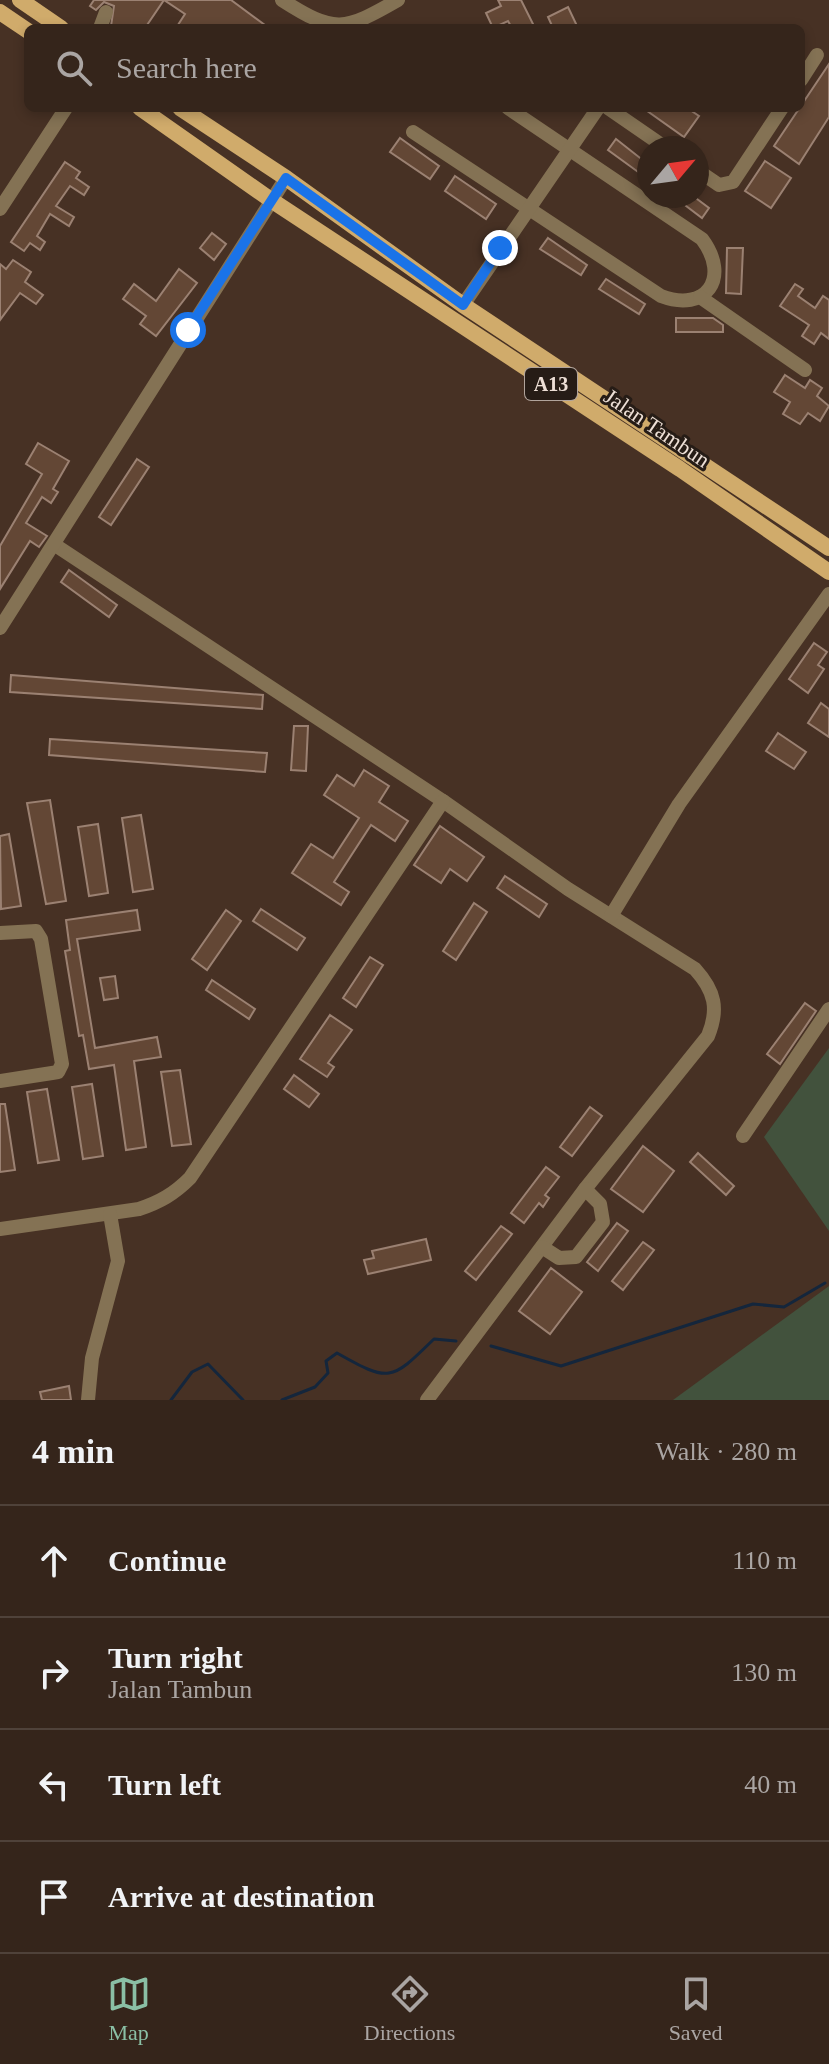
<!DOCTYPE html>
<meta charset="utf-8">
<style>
:root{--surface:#35251b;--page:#403128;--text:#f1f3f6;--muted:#aaa5a3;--line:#4f423a;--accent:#8abfa5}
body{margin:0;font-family:Georgia,serif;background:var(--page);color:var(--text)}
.compass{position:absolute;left:637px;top:136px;width:72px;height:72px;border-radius:50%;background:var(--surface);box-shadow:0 4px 12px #0003;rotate:61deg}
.stop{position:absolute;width:24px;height:24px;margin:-18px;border:6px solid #1a73e8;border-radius:50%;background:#fff}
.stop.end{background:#1a73e8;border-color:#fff;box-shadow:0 2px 8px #0008}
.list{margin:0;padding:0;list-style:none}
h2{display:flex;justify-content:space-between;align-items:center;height:104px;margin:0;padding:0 32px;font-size:34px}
h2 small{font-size:26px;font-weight:400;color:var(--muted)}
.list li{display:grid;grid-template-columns:52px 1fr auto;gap:24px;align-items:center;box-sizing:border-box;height:112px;padding:0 32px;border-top:2px solid var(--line)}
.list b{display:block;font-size:30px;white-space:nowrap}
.list p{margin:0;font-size:26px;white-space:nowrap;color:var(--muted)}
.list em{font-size:26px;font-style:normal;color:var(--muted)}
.icon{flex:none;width:44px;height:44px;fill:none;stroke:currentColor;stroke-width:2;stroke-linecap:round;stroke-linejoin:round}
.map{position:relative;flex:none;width:829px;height:1400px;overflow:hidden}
.search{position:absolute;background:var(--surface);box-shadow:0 4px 12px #0003;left:24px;right:24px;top:24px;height:88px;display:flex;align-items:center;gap:20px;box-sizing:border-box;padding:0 28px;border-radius:12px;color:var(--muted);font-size:30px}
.sheet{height:552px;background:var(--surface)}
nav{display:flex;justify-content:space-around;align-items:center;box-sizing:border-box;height:112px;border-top:2px solid var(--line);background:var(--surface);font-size:22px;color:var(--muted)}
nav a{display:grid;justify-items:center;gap:4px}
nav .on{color:var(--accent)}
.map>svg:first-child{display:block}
.green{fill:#42523d}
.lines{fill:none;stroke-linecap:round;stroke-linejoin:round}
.stream{stroke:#14263c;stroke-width:3}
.building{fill:#634735;stroke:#9b8172;stroke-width:2}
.minor{stroke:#847254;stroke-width:14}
.major{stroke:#d0ab6b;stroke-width:16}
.route{stroke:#1a73e8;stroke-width:10}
.labels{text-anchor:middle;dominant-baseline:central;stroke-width:6;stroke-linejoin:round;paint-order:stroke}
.shield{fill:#261c16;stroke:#b1a49c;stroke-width:2}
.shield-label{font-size:20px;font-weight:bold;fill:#eddfd6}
.street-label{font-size:22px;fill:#eddfd6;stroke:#261c16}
</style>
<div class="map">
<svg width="829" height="1400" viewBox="0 0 829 1400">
<rect width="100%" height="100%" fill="#473124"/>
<g class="green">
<path d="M 829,1048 L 829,1231 L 764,1137 Z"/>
<path d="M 829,1286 L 829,1400 L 673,1400 Z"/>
</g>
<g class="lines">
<g class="stream">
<path d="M 491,1346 L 561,1366 L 753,1304 L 784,1307 L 825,1283"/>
<path d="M 171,1400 L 192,1372 L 208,1364 L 243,1400"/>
<path d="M 282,1400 L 315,1387 L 328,1373 L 326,1361 L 337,1353 C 390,1383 391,1381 434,1339 L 456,1341"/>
</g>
</g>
<g class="building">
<path d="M 94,0 L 164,0 L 145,28 L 114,28 L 111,26 L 114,6 L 104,2 L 96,10 L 90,6 Z"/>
<path d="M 164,0 L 231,0 L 269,28 L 176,28 L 185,14 Z"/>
<path d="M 498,0 L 521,0 L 535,28 L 512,28 L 508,21 L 493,28 L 486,13 L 501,6 Z"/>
<path d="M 568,7 L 578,28 L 553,28 L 548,17 Z"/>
<path d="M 829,64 L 829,117 L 799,164 L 774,146 Z"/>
<path d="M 643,108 L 687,108 L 699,116 L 684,137 Z"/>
<path d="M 400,138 L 439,166 L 430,179 L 390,152 Z"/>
<path d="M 616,139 L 649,165 L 645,177 L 608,150 Z"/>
<path d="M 765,161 L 791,178 L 771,208 L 745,191 Z"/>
<path d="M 65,162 L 80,172 L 76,178 L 89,187 L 84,195 L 70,186 L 56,206 L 74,217 L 69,226 L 50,214 L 37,236 L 45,242 L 40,250 L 30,243 L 24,251 L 11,242 Z"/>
<path d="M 455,176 L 496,204 L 486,219 L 445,191 Z"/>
<path d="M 673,196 L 693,196 L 709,208 L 702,218 Z"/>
<path d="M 212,233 L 226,244 L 214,260 L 200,248 Z"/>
<path d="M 548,238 L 587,265 L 581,275 L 540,249 Z"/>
<path d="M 727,248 L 743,248 L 741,294 L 726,293 Z"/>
<path d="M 13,260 L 31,272 L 25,282 L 43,295 L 36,304 L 20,293 L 0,320 L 0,264 L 6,269 Z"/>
<path d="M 179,269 L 197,283 L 156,336 L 140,324 L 146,316 L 123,299 L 134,284 L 156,301 Z"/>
<path d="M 606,279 L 645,304 L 639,314 L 599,289 Z"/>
<path d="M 795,284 L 803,289 L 798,296 L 815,308 L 823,296 L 829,300 L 829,339 L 821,333 L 814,344 L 802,336 L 809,325 L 780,306 Z"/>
<path d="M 676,318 L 713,318 L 723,325 L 723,332 L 676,332 Z"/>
<path d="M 785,375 L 805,388 L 810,380 L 822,388 L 817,396 L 829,406 L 820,421 L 808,413 L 800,424 L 783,414 L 790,402 L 774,392 Z"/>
<path d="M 38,443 L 69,461 L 53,489 L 58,492 L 51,503 L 42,497 L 26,523 L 47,536 L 39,547 L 30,541 L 0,589 L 0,546 L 42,474 L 26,464 Z"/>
<path d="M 137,459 L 149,467 L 111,525 L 99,517 Z"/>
<path d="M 69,570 L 117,605 L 109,617 L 61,582 Z"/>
<path d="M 814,643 L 827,652 L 818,665 L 824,669 L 808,693 L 789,679 Z"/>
<path d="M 11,675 L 263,695 L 262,709 L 10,692 Z"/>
<path d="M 821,703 L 829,709 L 829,737 L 808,723 Z"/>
<path d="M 294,726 L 308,726 L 306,771 L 291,770 Z"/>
<path d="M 778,733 L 806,752 L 794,769 L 766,751 Z"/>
<path d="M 50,739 L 267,753 L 265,772 L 49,755 Z"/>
<path d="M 364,770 L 389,786 L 379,802 L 408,821 L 395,841 L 371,825 L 334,882 L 349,892 L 341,905 L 292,873 L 311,844 L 333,858 L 359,818 L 324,795 L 337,775 L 354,786 Z"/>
<path d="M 50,800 L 66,901 L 46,904 L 27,803 Z"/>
<path d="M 141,815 L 153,889 L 133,892 L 122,818 Z"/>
<path d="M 98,824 L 108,893 L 89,896 L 78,827 Z"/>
<path d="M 440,826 L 484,857 L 467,881 L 450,869 L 441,883 L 414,865 Z"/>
<path d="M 9,834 L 21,906 L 1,909 L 0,836 Z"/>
<path d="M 505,876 L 547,904 L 539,917 L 497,888 Z"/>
<path d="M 474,903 L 487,912 L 456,960 L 443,951 Z"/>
<path d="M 261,909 L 305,938 L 297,950 L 253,921 Z"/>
<path d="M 137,910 L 140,930 L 77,939 L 95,1048 L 157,1037 L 161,1057 L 134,1061 L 146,1147 L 126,1150 L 114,1065 L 89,1069 L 83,1035 L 79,1036 L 65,951 L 70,950 L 66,920 Z"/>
<path d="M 226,910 L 241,921 L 207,970 L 192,959 Z"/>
<path d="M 370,957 L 383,965 L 356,1007 L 343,998 Z"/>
<path d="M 115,976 L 118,998 L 104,1000 L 100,978 Z"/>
<path d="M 212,980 L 255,1009 L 249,1019 L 206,990 Z"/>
<path d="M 805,1003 L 816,1011 L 780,1064 L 767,1054 Z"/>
<path d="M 330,1015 L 352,1030 L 328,1063 L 334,1067 L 327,1077 L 300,1059 Z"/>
<path d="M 180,1070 L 191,1144 L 172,1146 L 161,1072 Z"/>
<path d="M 294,1075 L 319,1094 L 309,1107 L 284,1089 Z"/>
<path d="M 92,1084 L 103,1156 L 83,1159 L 72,1087 Z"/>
<path d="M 47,1089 L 59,1160 L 38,1163 L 27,1092 Z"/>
<path d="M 0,1104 L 5,1104 L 15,1170 L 0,1172 Z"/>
<path d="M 590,1107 L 602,1116 L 572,1156 L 560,1147 Z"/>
<path d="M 643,1146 L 674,1171 L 643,1212 L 611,1189 Z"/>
<path d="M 698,1153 L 734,1186 L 726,1195 L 690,1162 Z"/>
<path d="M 546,1167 L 559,1177 L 545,1195 L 549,1198 L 543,1207 L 539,1203 L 524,1223 L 511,1213 Z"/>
<path d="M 617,1223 L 628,1231 L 598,1271 L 587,1262 Z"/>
<path d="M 501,1226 L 512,1234 L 476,1280 L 465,1271 Z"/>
<path d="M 426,1239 L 431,1260 L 368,1274 L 364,1260 L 374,1258 L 372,1251 Z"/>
<path d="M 643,1242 L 654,1250 L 623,1290 L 612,1281 Z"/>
<path d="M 551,1268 L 582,1292 L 550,1334 L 519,1311 Z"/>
<path d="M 69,1386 L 71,1400 L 42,1400 L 40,1392 Z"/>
</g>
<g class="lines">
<g class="minor">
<path d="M 282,0 C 335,34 344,31 398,0"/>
<path d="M 100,28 L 106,12"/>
<path d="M 801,80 L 817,55"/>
<path d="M 608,108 L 666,148"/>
<path d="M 413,132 L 661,296 C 706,313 731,278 702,239 L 508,108"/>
<path d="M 697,170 L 719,185 L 733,182 L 782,108"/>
<path d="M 0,209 L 66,108"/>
<path d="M 700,297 L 805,370"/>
<path d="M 463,305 L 598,108"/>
<path d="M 55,545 L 443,801 L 568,889 L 695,969 C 715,991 719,1009 708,1036 L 585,1189 L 427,1400"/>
<path d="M 0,628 L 286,178"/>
<path d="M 611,916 L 679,804 L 829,594"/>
<path d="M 0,933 L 36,931 L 41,939 L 62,1064 L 58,1072 L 52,1073 L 0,1081"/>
<path d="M 743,1136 L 829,1009"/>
<path d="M 0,1229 L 139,1209 C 160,1202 174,1194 190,1178 L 443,801"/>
<path d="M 542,1247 L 559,1258 L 576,1257 L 603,1222 L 600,1204 L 585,1189"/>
<path d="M 88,1400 L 92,1358 L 118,1261 L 110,1214"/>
</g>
<g class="major">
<path d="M 20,0 L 61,28"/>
<path d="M 0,12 L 28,31"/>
<path d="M 140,108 L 271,200 L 680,469 L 829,572"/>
<path d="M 180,108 L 286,178 L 463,305 L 829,548"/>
</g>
</g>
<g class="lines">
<path class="route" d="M 188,330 L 286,178 L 463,305 L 500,248"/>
</g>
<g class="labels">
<rect class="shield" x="525" y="368" width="52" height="32" rx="6"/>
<g class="shield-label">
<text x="551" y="384">A13</text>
</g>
<g class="street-label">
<text transform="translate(657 428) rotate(34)">Jalan Tambun</text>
</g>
</g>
</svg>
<svg class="compass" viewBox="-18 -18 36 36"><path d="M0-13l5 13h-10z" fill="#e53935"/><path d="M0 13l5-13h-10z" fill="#aaa5a3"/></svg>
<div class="stop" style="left:188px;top:330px"></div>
<div class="stop end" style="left:500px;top:248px"></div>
<div class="search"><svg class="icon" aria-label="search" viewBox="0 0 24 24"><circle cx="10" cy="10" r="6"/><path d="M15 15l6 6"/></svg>Search here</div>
</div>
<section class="sheet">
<h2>4 min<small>Walk · 280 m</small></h2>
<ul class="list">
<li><svg class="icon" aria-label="ahead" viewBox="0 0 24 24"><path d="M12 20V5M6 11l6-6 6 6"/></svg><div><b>Continue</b></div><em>110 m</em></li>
<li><svg class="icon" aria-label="right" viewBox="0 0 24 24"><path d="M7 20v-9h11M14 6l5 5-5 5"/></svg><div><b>Turn right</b><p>Jalan Tambun</p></div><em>130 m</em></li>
<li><svg class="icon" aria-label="left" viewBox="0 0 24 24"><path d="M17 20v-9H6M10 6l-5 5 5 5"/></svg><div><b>Turn left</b></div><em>40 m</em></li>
<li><svg class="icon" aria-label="arrive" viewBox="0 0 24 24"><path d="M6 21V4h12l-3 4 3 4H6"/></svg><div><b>Arrive at destination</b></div></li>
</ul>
</section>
<nav>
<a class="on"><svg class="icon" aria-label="map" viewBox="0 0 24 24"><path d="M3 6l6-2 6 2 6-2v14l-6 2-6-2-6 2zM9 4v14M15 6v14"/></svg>Map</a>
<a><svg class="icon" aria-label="directions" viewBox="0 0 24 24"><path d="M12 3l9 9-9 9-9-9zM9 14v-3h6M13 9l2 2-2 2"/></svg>Directions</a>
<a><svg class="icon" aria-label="saved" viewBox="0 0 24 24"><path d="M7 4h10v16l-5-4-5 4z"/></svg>Saved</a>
</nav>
